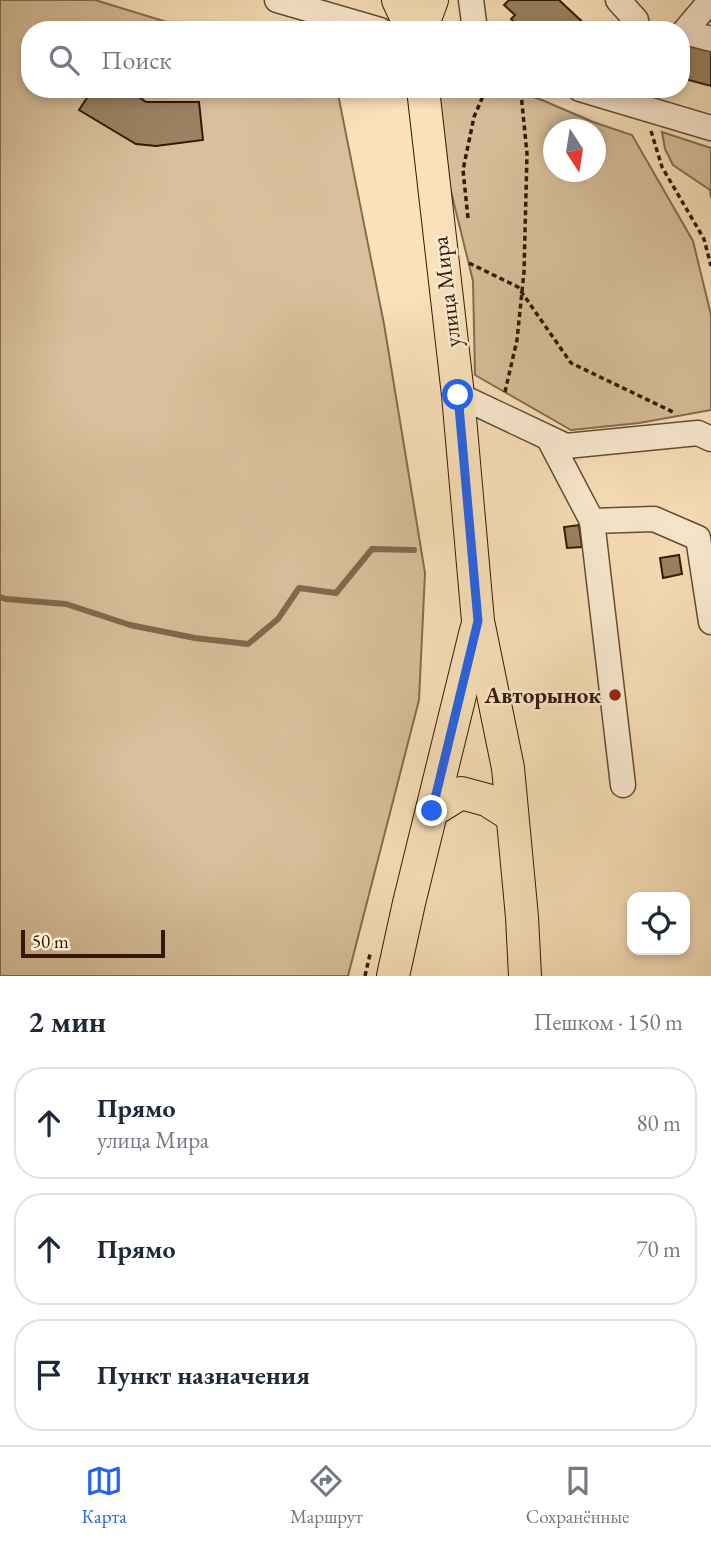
<!DOCTYPE html>
<html lang="ru">
<meta charset="utf-8">
<style>
:root{--surface:#fff;--page:#f6f6f7;--text:#1f2937;--muted:#747a83;--line:#e0e1e3;--accent:#2563eb}
body{margin:0;font-family:"EB Garamond",serif;background:var(--page);color:var(--text)}
.controls{position:absolute;right:21px;bottom:21px;display:grid;overflow:hidden;border-radius:14px;box-shadow:0 4px 10px #0003}
.controls button{width:63px;height:63px;display:grid;place-items:center;padding:0;border:0;border-bottom:2px solid var(--line);background:var(--surface);color:var(--text);font:35px sans-serif}
.compass{position:absolute;left:543px;top:119px;width:63px;height:63px;border-radius:50%;background:var(--surface);box-shadow:0 4px 10px #0003;rotate:168deg}
.scale{position:absolute;left:21px;bottom:18px;width:144px;box-sizing:border-box;padding-left:7px;border:4px solid #331904;border-top:0;font-size:19px;line-height:24px;white-space:nowrap;color:#331904;-webkit-text-stroke:5px #fcecd3;paint-order:stroke}
.stop{position:absolute;width:21px;height:21px;margin:-16px;border:5px solid #2563eb;border-radius:50%;background:#fff}
.stop.end{background:#2563eb;border-color:#fff;box-shadow:0 2px 7px #0008}
.list{margin:0;padding:0;list-style:none}
h2{display:flex;justify-content:space-between;align-items:center;height:91px;margin:0;padding:0 28px;font-size:30px}
h2 small{font-size:23px;font-weight:400;color:var(--muted)}
.list li{display:grid;grid-template-columns:46px 1fr auto;gap:21px;align-items:center;box-sizing:border-box;height:112px;margin:0 14px 14px;padding:0 14px;border:2px solid var(--line);border-radius:28px}
.list b{display:block;font-size:26px;white-space:nowrap}
.list p{margin:0;font-size:23px;white-space:nowrap;color:var(--muted)}
.list em{font-size:23px;font-style:normal;color:var(--muted)}
.icon{flex:none;width:38px;height:38px;fill:none;stroke:currentColor;stroke-width:2;stroke-linecap:round;stroke-linejoin:round}
.map{position:relative;flex:none;width:711px;height:976px;overflow:hidden}
.search{position:absolute;background:var(--surface);box-shadow:0 4px 10px #0003;left:21px;right:21px;top:21px;height:77px;display:flex;align-items:center;gap:18px;box-sizing:border-box;padding:0 24px;border-radius:28px;color:var(--muted);font-size:26px}
.sheet{height:469px;background:var(--surface)}
nav{display:flex;justify-content:space-around;align-items:center;box-sizing:border-box;height:98px;border-top:2px solid var(--line);background:var(--surface);font-size:19px;color:var(--muted)}
nav a{display:grid;justify-items:center;gap:4px}
nav .on{color:var(--accent)}
.map>svg:first-child{display:block}
.green{fill:#d8c09c;stroke:#866c50;stroke-width:2;fill-rule:evenodd}
.lines{fill:none;stroke-linecap:round;stroke-linejoin:round}
.stream{stroke:#82694d;stroke-width:6}
.building{fill:#9a8263;stroke:#331904;stroke-width:2}
.minor-casing{stroke:#654b32;stroke-width:27}
.major-casing{stroke:#331904;stroke-width:34}
.path{stroke:#331904;stroke-width:3.5;stroke-dasharray:5 3.5;stroke-linecap:butt}
.minor{stroke:#fcecd3;stroke-width:24}
.major{stroke:#fae2bb;stroke-width:32}
.route{stroke:#2563eb;stroke-width:9}
.poi-dot{fill:#8f2418;stroke:#fcecd3;stroke-width:2.5}
.labels{text-anchor:middle;dominant-baseline:central;stroke-width:5;stroke-linejoin:round;paint-order:stroke}
.street-label{font-size:23px;fill:#331904;stroke:#fcecd3}
.poi-label{font-size:23px;font-weight:bold;fill:#331904;stroke:#fcecd3;text-anchor:end}
</style>
<div class="map">
<svg width="711" height="976" viewBox="0 0 711 976">
<rect width="100%" height="100%" fill="#fae2bb"/>
<filter id="stains"><feTurbulence type="fractalNoise" baseFrequency=".00286" numOctaves="4"/><feColorMatrix values="0 0 0 0 .2 0 0 0 0 .09 0 0 0 0 .02 0 0 0 .5 -.17"/></filter>
<radialGradient id="worn" r=".72"><stop offset=".6" stop-color="#630" stop-opacity="0"/><stop offset="1" stop-color="#630" stop-opacity=".3"/></radialGradient>
<g class="green">
<path d="M 0,0 L 95,0 L 193,30 L 30,30 L 30,89 L 337,89 L 384,324 L 425,573 L 419,700 L 348,976 L 0,976 Z"/>
<path d="M 460,89 L 509,89 L 542,100 L 593,122 L 632,135 L 693,241 L 711,315 L 711,410 L 639,423 L 571,430 L 475,375 L 473,281 L 434,122 L 439,94 ZM 554,130 L 596,130 L 596,172 L 554,172 Z"/>
<path d="M 662,132 L 711,148 L 711,198 L 710,190 L 673,165 L 665,149 Z"/>
</g>
<g class="lines">
<path class="stream" d="M 0,597 L 6,599 L 66,604 L 130,625 L 195,638 L 248,644 L 278,619 L 299,588 L 336,593 L 372,549 L 414,550"/>
</g>
<g class="building">
<path d="M 509,0 L 559,0 L 589,28 L 588,30 L 523,30 L 511,19 L 515,15 L 504,5 Z"/>
<path d="M 681,42 L 711,50 L 711,86 L 681,78 Z"/>
<path d="M 93,89 L 128,89 L 146,102 L 199,102 L 203,140 L 156,146 L 136,144 L 79,110 Z"/>
<path d="M 579,525 L 582,547 L 567,548 L 564,527 Z"/>
<path d="M 679,555 L 682,574 L 663,578 L 660,558 Z"/>
</g>
<g class="lines">
<g class="minor-casing">
<g id="minor">
<path d="M 277,0 L 380,30"/>
<path d="M 471,0 L 475,30"/>
<path d="M 618,0 L 636,20 L 637,30"/>
<path d="M 711,0 L 684,32 L 711,39"/>
<path d="M 580,89 L 711,128"/>
<path d="M 458,395 L 566,446 L 698,433 L 711,439"/>
<path d="M 549,439 L 592,521 L 654,519 L 698,538 L 711,622"/>
<path d="M 592,521 L 623,785"/>
</g>
</g>
<g class="major-casing">
<g id="major">
<path d="M 398,0 L 412,30"/>
<path d="M 421,30 L 432,0"/>
<path d="M 423,89 L 458,395 L 478,621 L 508,768 L 522,917 L 525,976"/>
<path d="M 432,811 L 461,793 L 487,800 L 512,816"/>
<path d="M 393,976 L 409,903 L 476,630"/>
</g>
</g>
<g class="path">
<path d="M 651,131 L 662,167 L 704,239 L 711,266"/>
<path d="M 468,218 L 463,170 L 474,117 L 486,89"/>
<path d="M 469,263 L 518,287 L 571,363 L 675,413"/>
<path d="M 505,392 L 517,340 L 524,272 L 527,154 L 521,93"/>
<path d="M 365,976 L 370,954"/>
</g>
<use href="#minor" class="minor"/>
<use href="#major" class="major"/>
</g>
<g class="lines">
<path class="route" d="M 432,811 L 478,621 L 458,395"/>
</g>
<circle class="poi-dot" cx="615" cy="695" r="7"/>
<g class="labels">
<g class="street-label">
<text transform="translate(446 292) rotate(-97)">улица Мира</text>
</g>
<g class="poi-label">
<text x="601" y="695">Авторынок</text>
</g>
</g>
<rect width="100%" height="100%" filter="url(#stains)"/>
<rect width="100%" height="100%" fill="url(#worn)"/>
</svg>
<div class="controls">
<button><svg class="icon" aria-label="locate" viewBox="0 0 24 24"><circle cx="12" cy="12" r="6"/><path d="M12 2v4M12 18v4M2 12h4M18 12h4"/></svg></button>
</div>
<svg class="compass" viewBox="-18 -18 36 36"><path d="M0-13l5 13h-10z" fill="#e53935"/><path d="M0 13l5-13h-10z" fill="#747a83"/></svg>
<div class="scale">50 m</div>
<div class="stop" style="left:458px;top:395px"></div>
<div class="stop end" style="left:432px;top:811px"></div>
<div class="search"><svg class="icon" aria-label="search" viewBox="0 0 24 24"><circle cx="10" cy="10" r="6"/><path d="M15 15l6 6"/></svg>Поиск</div>
</div>
<section class="sheet">
<h2>2 мин<small>Пешком · 150 m</small></h2>
<ul class="list">
<li><svg class="icon" aria-label="ahead" viewBox="0 0 24 24"><path d="M12 20V5M6 11l6-6 6 6"/></svg><div><b>Прямо</b><p>улица Мира</p></div><em>80 m</em></li>
<li><svg class="icon" aria-label="ahead" viewBox="0 0 24 24"><path d="M12 20V5M6 11l6-6 6 6"/></svg><div><b>Прямо</b></div><em>70 m</em></li>
<li><svg class="icon" aria-label="arrive" viewBox="0 0 24 24"><path d="M6 21V4h12l-3 4 3 4H6"/></svg><div><b>Пункт назначения</b></div></li>
</ul>
</section>
<nav>
<a class="on"><svg class="icon" aria-label="map" viewBox="0 0 24 24"><path d="M3 6l6-2 6 2 6-2v14l-6 2-6-2-6 2zM9 4v14M15 6v14"/></svg>Карта</a>
<a><svg class="icon" aria-label="directions" viewBox="0 0 24 24"><path d="M12 3l9 9-9 9-9-9zM9 14v-3h6M13 9l2 2-2 2"/></svg>Маршрут</a>
<a><svg class="icon" aria-label="saved" viewBox="0 0 24 24"><path d="M7 4h10v16l-5-4-5 4z"/></svg>Сохранённые</a>
</nav>
